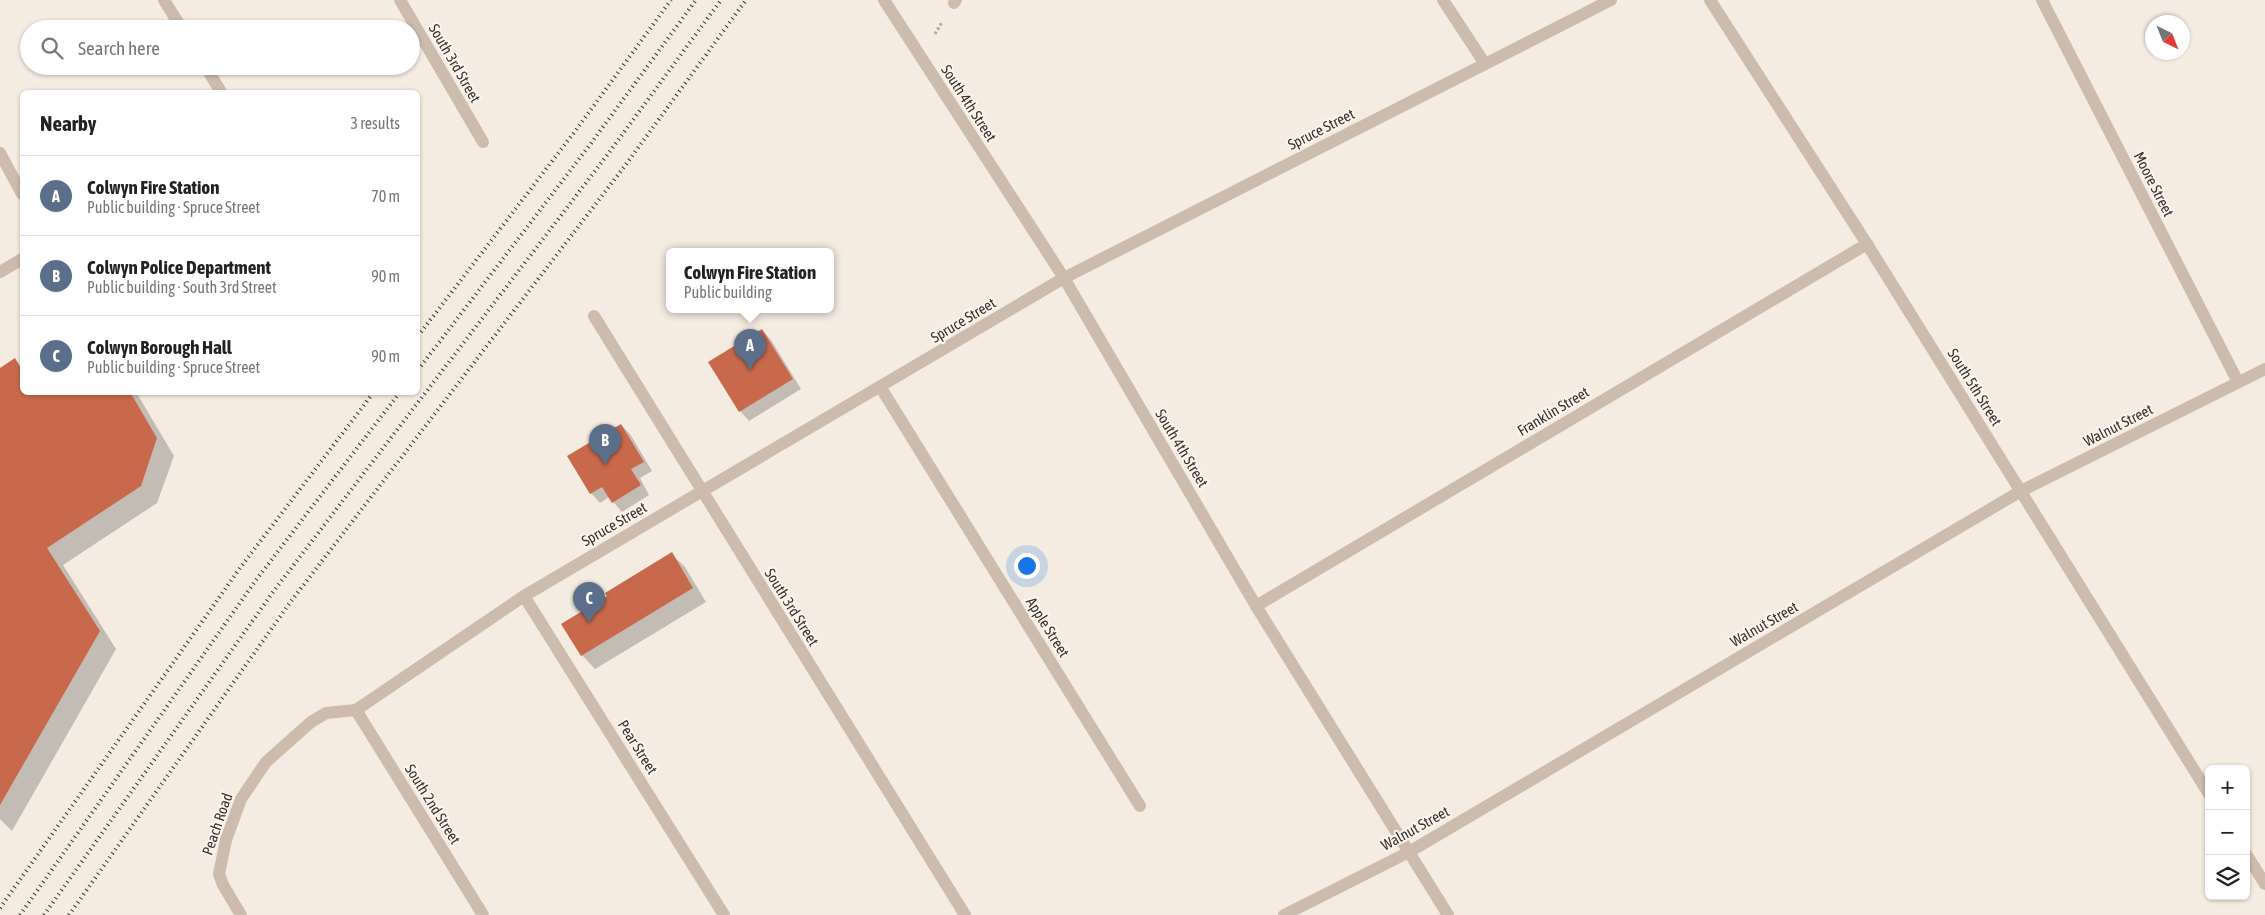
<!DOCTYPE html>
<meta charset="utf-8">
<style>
:root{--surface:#fff;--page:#f6f6f6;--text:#222;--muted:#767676;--line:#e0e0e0;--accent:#1f5a5e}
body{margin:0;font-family:"Asap Condensed",sans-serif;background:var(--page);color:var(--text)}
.controls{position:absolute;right:15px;bottom:15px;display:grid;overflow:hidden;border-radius:8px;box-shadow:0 1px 4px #0004}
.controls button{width:45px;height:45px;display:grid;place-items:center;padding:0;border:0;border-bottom:1px solid var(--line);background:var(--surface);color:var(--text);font:25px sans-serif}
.compass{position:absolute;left:2145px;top:15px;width:45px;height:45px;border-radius:50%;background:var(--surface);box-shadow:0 1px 4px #0004;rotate:137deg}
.you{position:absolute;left:1026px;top:565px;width:18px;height:18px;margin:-12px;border:4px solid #fff;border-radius:50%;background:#1a73e8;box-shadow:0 0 0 8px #1a73e833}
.badge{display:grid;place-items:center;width:32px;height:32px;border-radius:50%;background:var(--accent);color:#fff;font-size:16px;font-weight:700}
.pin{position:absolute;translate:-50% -41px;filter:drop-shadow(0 1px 2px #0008)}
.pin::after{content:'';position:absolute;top:26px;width:18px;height:15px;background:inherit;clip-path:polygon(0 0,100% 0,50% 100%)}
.popup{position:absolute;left:666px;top:248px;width:168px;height:65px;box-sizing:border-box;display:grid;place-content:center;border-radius:8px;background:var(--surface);filter:drop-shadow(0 1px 4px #0005);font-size:16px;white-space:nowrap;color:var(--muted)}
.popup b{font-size:19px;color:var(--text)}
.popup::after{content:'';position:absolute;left:50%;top:100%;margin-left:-10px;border:10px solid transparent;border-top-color:var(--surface)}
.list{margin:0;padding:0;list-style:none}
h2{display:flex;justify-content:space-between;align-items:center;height:65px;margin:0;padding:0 20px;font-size:21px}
h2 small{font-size:16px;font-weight:400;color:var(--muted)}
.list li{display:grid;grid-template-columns:32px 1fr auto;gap:15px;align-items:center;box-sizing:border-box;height:80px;padding:0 20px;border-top:1px solid var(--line)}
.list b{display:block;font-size:19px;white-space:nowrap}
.list p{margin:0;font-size:16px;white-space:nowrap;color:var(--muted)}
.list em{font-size:16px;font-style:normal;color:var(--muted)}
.icon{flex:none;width:28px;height:28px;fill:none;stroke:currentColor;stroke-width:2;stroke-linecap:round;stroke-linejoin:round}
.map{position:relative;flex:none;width:2265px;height:915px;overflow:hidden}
.search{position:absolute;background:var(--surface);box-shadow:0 1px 4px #0004;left:20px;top:20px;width:400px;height:55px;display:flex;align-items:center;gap:12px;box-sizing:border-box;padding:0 18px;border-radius:28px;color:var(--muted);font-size:19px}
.panel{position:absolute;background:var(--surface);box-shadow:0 1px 4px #0004;left:20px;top:90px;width:400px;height:305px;border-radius:8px}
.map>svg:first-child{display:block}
.shadow{fill:#0003}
.building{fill:#c8694b}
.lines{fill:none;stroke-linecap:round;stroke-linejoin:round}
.path{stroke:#b9a596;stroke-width:3;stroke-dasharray:2.5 2.5;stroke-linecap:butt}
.service{stroke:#cdbbac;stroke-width:12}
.minor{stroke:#cdbbac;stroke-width:12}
.rail{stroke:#3b302b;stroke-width:4;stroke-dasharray:1 4;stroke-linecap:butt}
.labels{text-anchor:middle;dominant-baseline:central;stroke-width:4;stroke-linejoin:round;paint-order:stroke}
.street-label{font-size:15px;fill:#3b302b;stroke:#fbf5ee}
</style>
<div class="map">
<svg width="2265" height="915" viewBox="0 0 2265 915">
<rect width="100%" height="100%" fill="#f4ebe1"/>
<g class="shadow">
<path d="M 762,330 L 771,340 L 801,389 L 749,421 L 740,411 L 710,362 Z"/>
<path d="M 15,359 L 22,367 L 22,392 L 136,392 L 174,456 L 157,503 L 63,565 L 116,649 L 12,831 L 0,819 L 0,369 Z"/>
<path d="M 621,425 L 630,434 L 652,471 L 640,478 L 649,495 L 622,512 L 609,497 L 600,503 L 591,493 Z"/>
<path d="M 671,554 L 685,567 L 706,602 L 595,669 L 582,655 L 608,596 Z"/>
</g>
<g class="building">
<path d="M 762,329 L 793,379 L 739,412 L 708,362 Z"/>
<path d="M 15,358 L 22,371 L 22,392 L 130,392 L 157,438 L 141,486 L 47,548 L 100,631 L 0,805 L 0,368 Z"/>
<path d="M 621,424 L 644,462 L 631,469 L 641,485 L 612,503 L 602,487 L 590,494 L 567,456 Z"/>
<path d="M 672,552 L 693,588 L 581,656 L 561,624 L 607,596 L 605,593 Z"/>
</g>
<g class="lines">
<path class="path" d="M 935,34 L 942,22"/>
<g class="service">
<path d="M 164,0 L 182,29"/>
<path d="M 1443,0 L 1485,64"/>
<path d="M 205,66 L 221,92"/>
<path d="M 0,272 L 22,259"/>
<path d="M 881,388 L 1140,806"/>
<path d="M 524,596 L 724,915"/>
<path d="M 241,915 L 223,885 L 219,874 L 226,840 L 241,799 L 266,762 L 311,722 L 326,713 L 356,710"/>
</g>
<g class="minor">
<path d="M 400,0 L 483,142"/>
<path d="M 884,0 L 1064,278 L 1256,606 L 1448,915"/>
<path d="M 1710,0 L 1867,244 L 2209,794"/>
<path d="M 2042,0 L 2238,382"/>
<path d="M 954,3 L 956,0"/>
<path d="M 0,153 L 22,194"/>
<path d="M 594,316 L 965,915"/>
<path d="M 1256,606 L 1867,244"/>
<path d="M 2246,854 L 2265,884"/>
<path d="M 483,915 L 356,710 L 524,596 L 1064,278 L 1611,0"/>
<path d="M 1284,915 L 1409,852 L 2021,491 L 2265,369"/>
</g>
<g class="rail">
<path d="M 418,336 L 576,130 L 671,0"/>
<path d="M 418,370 L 592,142 L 696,0"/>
<path d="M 0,908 L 240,568 L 374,392"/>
<path d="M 20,915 L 256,580 L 400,392"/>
<path d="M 44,915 L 273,592 L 608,154 L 721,0"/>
<path d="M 69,915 L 289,604 L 624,167 L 746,0"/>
</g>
</g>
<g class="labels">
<g class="street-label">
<text transform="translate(455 63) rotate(60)">South 3rd Street</text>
<text transform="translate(969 103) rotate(57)">South 4th Street</text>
<text transform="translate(1321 129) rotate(-27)">Spruce Street</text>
<text transform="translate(2154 184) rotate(63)">Moore Street</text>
<text transform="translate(963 320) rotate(-31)">Spruce Street</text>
<text transform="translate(1975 387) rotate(58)">South 5th Street</text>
<text transform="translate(1553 411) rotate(-31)">Franklin Street</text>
<text transform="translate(2118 425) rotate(-27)">Walnut Street</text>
<text transform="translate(1182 448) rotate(59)">South 4th Street</text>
<text transform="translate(614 524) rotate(-30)">Spruce Street</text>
<text transform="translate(792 607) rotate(58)">South 3rd Street</text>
<text transform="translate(1764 624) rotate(-30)">Walnut Street</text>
<text transform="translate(1048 627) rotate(58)">Apple Street</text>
<text transform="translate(638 747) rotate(58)">Pear Street</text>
<text transform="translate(433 804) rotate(58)">South 2nd Street</text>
<text transform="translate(217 824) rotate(-71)">Peach Road</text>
<text transform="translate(1415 828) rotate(-29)">Walnut Street</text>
</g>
</g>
</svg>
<div class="controls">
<button>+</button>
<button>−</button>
<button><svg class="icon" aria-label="layers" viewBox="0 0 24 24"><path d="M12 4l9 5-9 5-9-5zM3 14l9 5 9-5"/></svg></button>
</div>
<svg class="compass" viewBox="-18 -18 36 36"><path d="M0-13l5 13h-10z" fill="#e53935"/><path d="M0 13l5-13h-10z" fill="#767676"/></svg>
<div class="you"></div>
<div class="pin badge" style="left:750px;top:370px;background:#5c6f8a">A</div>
<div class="popup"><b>Colwyn Fire Station</b>Public building</div>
<div class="pin badge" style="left:605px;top:465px;background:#5c6f8a">B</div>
<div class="pin badge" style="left:589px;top:623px;background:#5c6f8a">C</div>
<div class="search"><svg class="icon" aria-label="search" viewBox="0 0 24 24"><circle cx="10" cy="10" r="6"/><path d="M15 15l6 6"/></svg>Search here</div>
<section class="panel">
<h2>Nearby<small>3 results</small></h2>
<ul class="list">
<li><span class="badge" style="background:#5c6f8a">A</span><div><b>Colwyn Fire Station</b><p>Public building · Spruce Street</p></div><em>70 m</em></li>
<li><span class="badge" style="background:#5c6f8a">B</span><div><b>Colwyn Police Department</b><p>Public building · South 3rd Street</p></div><em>90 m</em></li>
<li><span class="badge" style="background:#5c6f8a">C</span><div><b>Colwyn Borough Hall</b><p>Public building · Spruce Street</p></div><em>90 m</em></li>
</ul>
</section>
</div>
